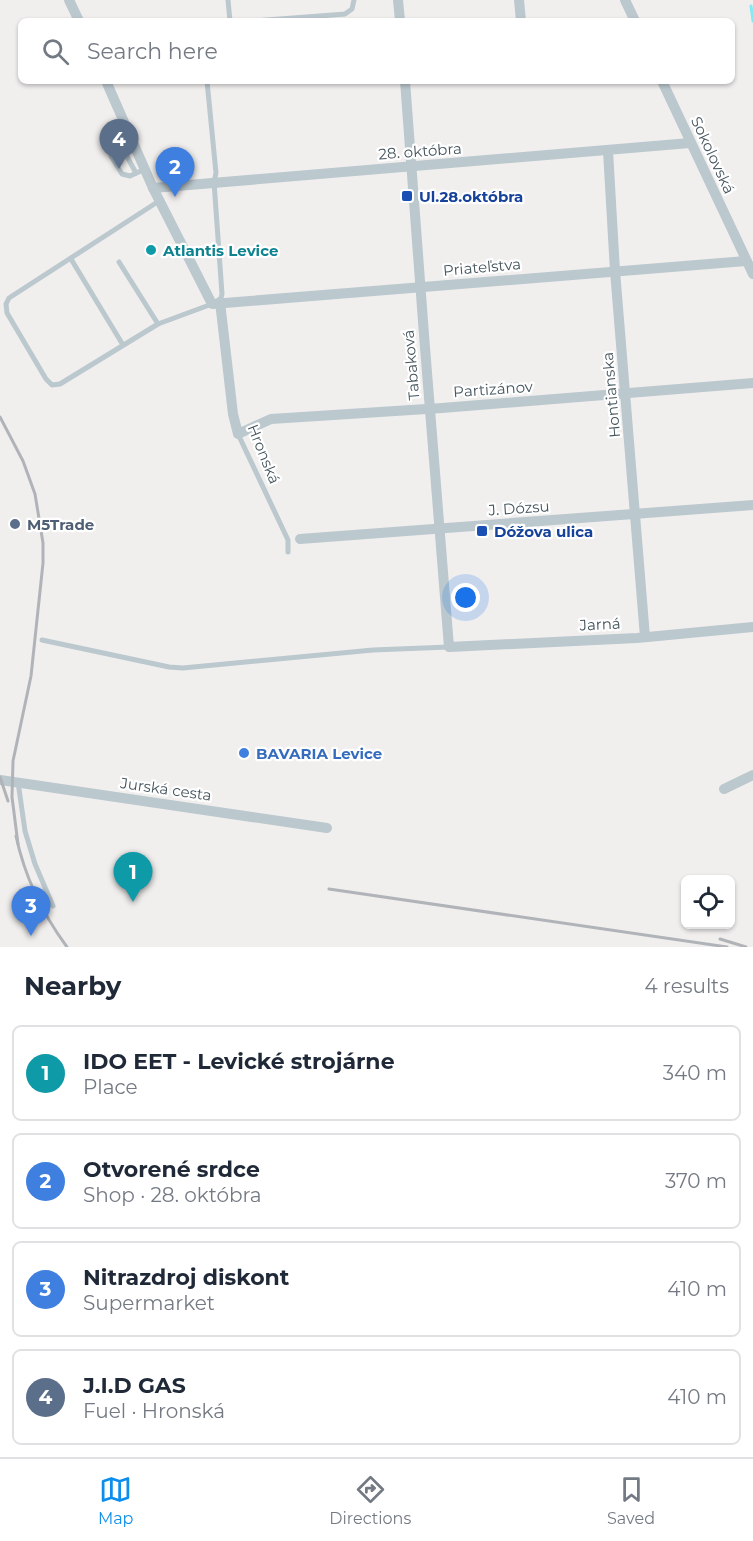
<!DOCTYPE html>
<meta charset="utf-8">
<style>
:root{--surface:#fff;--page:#f2f2f3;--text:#1f2937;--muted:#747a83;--line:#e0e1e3;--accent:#0e8eeb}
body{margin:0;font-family:Montserrat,sans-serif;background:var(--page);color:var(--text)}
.controls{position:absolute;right:18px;bottom:18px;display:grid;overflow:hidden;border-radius:9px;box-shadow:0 2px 4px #0004}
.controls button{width:54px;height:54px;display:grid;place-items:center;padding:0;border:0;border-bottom:2px solid var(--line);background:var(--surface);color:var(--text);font:30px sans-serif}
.you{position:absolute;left:466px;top:598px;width:21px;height:21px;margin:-15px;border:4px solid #fff;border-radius:50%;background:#1a73e8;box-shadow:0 0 0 9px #1a73e833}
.badge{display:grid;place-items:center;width:39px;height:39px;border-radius:50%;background:var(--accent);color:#fff;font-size:20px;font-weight:700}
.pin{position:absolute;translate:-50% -50px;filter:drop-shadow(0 2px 3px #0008)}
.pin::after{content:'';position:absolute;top:32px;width:21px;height:18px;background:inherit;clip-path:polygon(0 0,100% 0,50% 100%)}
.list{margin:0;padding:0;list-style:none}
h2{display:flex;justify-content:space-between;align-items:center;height:78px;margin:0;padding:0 24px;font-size:26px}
h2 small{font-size:20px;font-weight:400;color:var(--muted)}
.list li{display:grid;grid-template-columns:39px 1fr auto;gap:18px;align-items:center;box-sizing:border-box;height:96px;margin:0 12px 12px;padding:0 12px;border:2px solid var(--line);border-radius:9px}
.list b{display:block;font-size:22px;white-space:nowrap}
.list p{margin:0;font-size:20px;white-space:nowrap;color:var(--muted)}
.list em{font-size:20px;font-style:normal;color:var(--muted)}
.icon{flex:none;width:33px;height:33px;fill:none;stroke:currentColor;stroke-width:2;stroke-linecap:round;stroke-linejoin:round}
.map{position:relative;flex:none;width:753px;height:947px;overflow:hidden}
.search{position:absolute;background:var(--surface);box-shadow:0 2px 4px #0004;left:18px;right:18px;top:18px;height:66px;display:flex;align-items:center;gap:15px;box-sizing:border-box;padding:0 21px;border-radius:9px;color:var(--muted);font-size:22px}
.sheet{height:510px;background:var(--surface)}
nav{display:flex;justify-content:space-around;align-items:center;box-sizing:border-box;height:84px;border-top:2px solid var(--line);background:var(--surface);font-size:16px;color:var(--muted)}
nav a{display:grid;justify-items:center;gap:3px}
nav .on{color:var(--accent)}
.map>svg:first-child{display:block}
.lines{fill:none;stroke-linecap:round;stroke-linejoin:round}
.stream{stroke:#83eaf1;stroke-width:3}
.lane{stroke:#bbc8ce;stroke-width:5}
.street{stroke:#bbc8ce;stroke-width:10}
.rail{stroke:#b0b4b9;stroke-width:3}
.transit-dot{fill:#1a4fb4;stroke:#fff;stroke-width:2}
.culture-dot{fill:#0f9aa8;stroke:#fff;stroke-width:2}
.service-dot{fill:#5c6f8a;stroke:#fff;stroke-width:2}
.shop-dot{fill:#3f7fe0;stroke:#fff;stroke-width:2}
.labels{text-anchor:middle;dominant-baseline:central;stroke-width:4.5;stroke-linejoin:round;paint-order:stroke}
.street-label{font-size:15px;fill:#45555d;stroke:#fff}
.transit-label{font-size:15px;font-weight:bold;fill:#164399;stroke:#fff;text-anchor:start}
.culture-label{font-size:15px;font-weight:bold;fill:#0d838f;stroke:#fff;text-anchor:start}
.service-label{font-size:15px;font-weight:bold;fill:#4e5e75;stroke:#fff;text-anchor:start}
.shop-label{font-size:15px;font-weight:bold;fill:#366cbe;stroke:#fff;text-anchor:start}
</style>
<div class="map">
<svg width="753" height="947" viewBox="0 0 753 947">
<rect width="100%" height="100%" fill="#f1eeee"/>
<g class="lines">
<path class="stream" d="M 751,6 L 753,21"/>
<g class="lane">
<path d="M 228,0 L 230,21"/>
<path d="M 253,21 L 345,14 L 352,9 L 354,0"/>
<path d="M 207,81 L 216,173 L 214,182 L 222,294 L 220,302"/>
<path d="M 131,137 L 112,149 L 111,156 L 122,174 L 130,176 L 145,169"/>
<path d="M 120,144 L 136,173"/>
<path d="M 159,201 L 9,298 L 6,304 L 7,313 L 46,379 L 52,385 L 60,384 L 158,324 L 212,304"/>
<path d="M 71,259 L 123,345"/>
<path d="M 119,262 L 158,324"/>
<path d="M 238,434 L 288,540 L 288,552"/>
<path d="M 42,640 L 169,667 L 183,668 L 373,650 L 449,647"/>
<path d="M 18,782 L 25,831 L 35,864 L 53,906"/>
</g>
<g class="street">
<path d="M 69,0 L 79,21"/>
<path d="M 398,0 L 400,21"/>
<path d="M 519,0 L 521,21"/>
<path d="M 625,0 L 635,21"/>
<path d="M 106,81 L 153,188 L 212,304 L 746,261"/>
<path d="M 405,81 C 419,270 433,458 449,647 L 637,638 L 753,627"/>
<path d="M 662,81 L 753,274"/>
<path d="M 608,151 L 615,271 L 645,637"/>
<path d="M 153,188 L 690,143"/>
<path d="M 220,302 L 233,414 L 238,434 L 271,419 L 442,408 L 753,383"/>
<path d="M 300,539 L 753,505"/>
<path d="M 0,780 L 327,828"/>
<path d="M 724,789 L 753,775"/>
</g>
<g class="rail">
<path d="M 0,417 L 23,461 L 35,494 L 43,543 L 43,563 L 31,676 L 13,761 L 12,797 L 18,844"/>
<path d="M 0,777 L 8,801"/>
<path d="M 16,836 C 25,878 42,913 67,947"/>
<path d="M 329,889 L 727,947"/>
<path d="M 720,939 L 746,947"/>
</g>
</g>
<g class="transit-dot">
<rect x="401" y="190" width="12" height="12" rx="3"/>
<rect x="476" y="525" width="12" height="12" rx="3"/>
</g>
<circle class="culture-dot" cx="151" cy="250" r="6"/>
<circle class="service-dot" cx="15" cy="524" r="6"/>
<circle class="shop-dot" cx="244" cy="753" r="6"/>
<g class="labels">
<g class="street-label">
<text transform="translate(420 151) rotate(-4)">28. októbra</text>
<text transform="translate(713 155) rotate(65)">Sokolovská</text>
<text transform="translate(482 267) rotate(-5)">Priateľstva</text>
<text transform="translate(411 365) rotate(-95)">Tabaková</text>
<text transform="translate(493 389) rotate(-4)">Partizánov</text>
<text transform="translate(611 395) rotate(-95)">Hontianska</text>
<text transform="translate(264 454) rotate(68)">Hronská</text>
<text transform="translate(519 508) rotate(-4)">J. Dózsu</text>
<text transform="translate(600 624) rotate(-3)">Jarná</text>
<text transform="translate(166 789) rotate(8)">Jurská cesta</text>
</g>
<g class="transit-label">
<text x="419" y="196">Ul.28.októbra</text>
<text x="494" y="531">Dóžova ulica</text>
</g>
<g class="culture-label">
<text x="163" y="250">Atlantis Levice</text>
</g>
<g class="service-label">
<text x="27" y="524">M5Trade</text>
</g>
<g class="shop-label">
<text x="256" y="753">BAVARIA Levice</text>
</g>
</g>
</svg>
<div class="controls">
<button><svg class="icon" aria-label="locate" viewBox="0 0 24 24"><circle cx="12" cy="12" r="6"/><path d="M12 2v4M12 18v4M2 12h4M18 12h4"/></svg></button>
</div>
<div class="you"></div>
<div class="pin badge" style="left:133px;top:902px;background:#0f9aa8">1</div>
<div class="pin badge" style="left:175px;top:197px;background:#3f7fe0">2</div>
<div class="pin badge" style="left:31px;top:936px;background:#3f7fe0">3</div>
<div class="pin badge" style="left:119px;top:169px;background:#5c6f8a">4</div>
<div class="search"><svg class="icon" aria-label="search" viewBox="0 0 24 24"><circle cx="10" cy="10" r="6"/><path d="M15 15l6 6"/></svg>Search here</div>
</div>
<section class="sheet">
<h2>Nearby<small>4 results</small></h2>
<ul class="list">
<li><span class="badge" style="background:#0f9aa8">1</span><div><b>IDO EET - Levické strojárne</b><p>Place</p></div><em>340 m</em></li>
<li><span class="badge" style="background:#3f7fe0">2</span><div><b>Otvorené srdce</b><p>Shop · 28. októbra</p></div><em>370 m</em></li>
<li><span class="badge" style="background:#3f7fe0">3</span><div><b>Nitrazdroj diskont</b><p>Supermarket</p></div><em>410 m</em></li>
<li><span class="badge" style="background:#5c6f8a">4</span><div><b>J.I.D GAS</b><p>Fuel · Hronská</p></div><em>410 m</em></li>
</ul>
</section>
<nav>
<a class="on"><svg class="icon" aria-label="map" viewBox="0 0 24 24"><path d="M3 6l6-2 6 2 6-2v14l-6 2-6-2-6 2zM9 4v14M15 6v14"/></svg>Map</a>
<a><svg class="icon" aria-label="directions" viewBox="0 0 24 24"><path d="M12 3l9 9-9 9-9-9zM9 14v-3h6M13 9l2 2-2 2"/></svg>Directions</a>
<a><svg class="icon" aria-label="saved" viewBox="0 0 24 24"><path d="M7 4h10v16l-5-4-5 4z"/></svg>Saved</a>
</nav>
